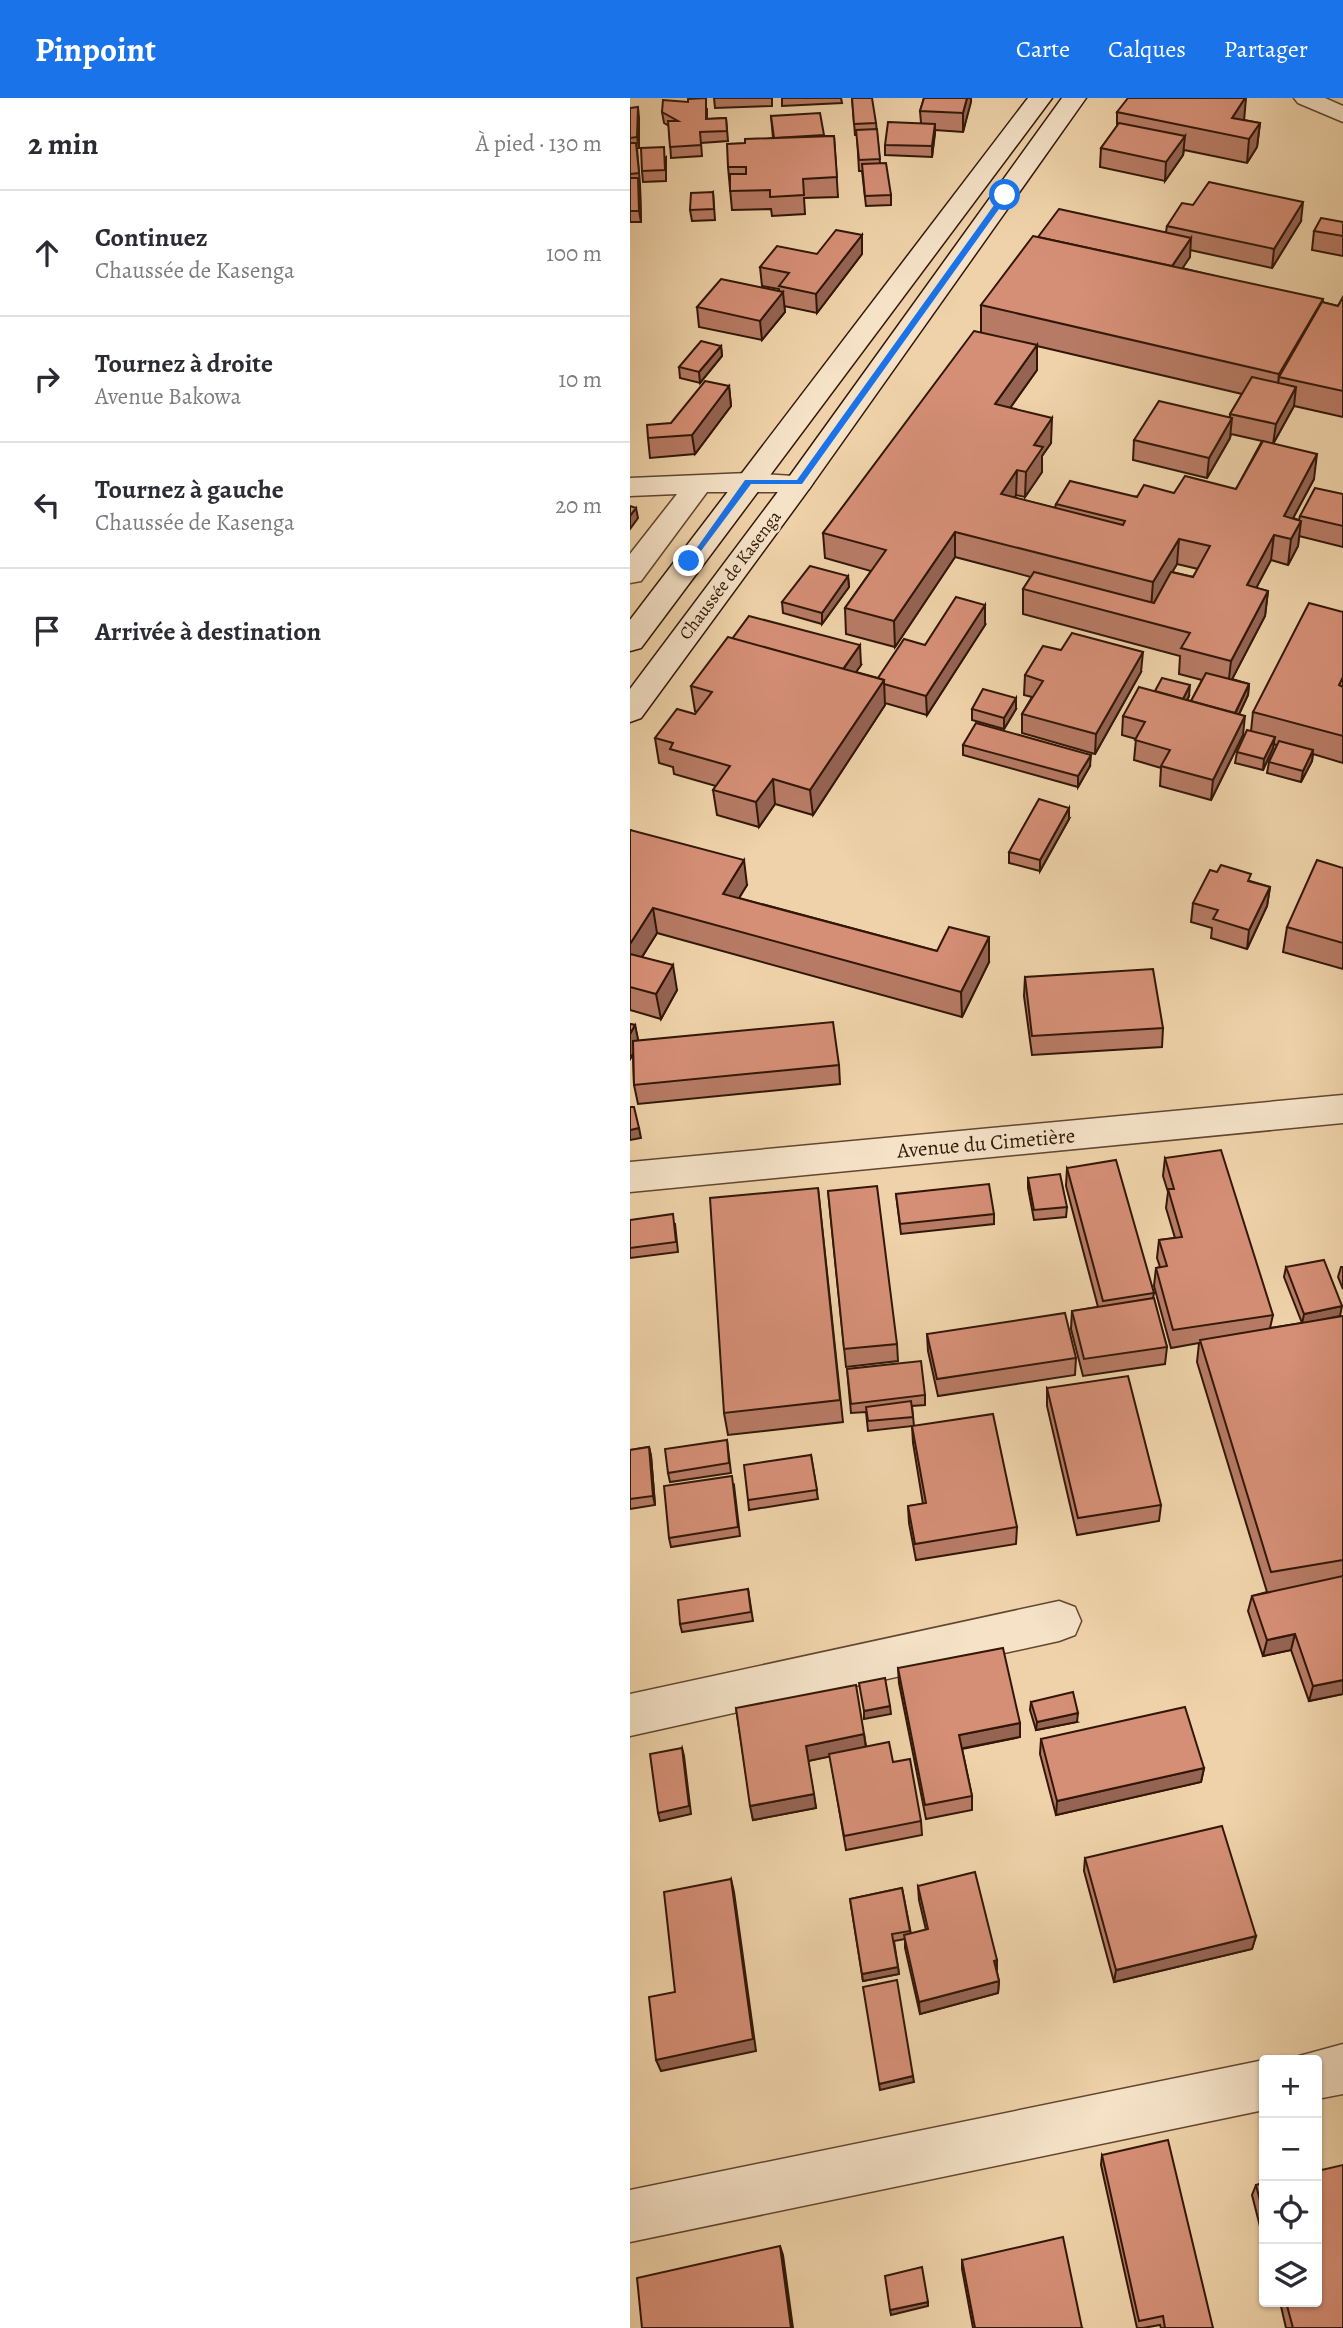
<!DOCTYPE html>
<html lang="fr">
<meta charset="utf-8">
<style>
:root{--surface:#fff;--page:#f2f2f3;--text:#2b2b33;--muted:#7c7c81;--line:#e1e1e2;--accent:#1a73e8}
body{margin:0;font-family:Alegreya,serif;background:var(--page);color:var(--text)}
.controls{position:absolute;right:21px;bottom:21px;display:grid;overflow:hidden;border-radius:7px;box-shadow:0 2px 5px #0004}
.controls button{width:63px;height:63px;display:grid;place-items:center;padding:0;border:0;border-bottom:2px solid var(--line);background:var(--surface);color:var(--text);font:35px sans-serif}
.stop{position:absolute;width:21px;height:21px;margin:-16px;border:5px solid #1a73e8;border-radius:50%;background:#fff}
.stop.end{background:#1a73e8;border-color:#fff;box-shadow:0 2px 7px #0008}
.list{margin:0;padding:0;list-style:none}
h2{display:flex;justify-content:space-between;align-items:center;height:91px;margin:0;padding:0 28px;font-size:30px}
h2 small{font-size:23px;font-weight:400;color:var(--muted)}
.list li{display:grid;grid-template-columns:46px 1fr auto;gap:21px;align-items:center;box-sizing:border-box;height:126px;padding:0 28px;border-top:2px solid var(--line)}
.list b{display:block;font-size:26px;white-space:nowrap}
.list p{margin:0;font-size:23px;white-space:nowrap;color:var(--muted)}
.list em{font-size:23px;font-style:normal;color:var(--muted)}
.icon{flex:none;width:38px;height:38px;fill:none;stroke:currentColor;stroke-width:2;stroke-linecap:round;stroke-linejoin:round}
.map{position:relative;flex:none;width:713px;height:2230px;overflow:hidden}
header{display:flex;align-items:center;gap:42px;box-sizing:border-box;height:98px;padding:0 35px;background:var(--accent);color:#fff}
header strong{font-size:33px}
nav{display:flex;gap:38px;margin-inline-start:auto;font-size:24px}
main{display:flex}
aside{flex:1;background:var(--surface)}
.map>svg:first-child{display:block}
.lines{fill:none;stroke-linecap:round;stroke-linejoin:round}
.minor-casing{stroke:#614630;stroke-width:3}
.tertiary-casing{stroke:#614630;stroke-width:3}
.secondary-casing{stroke:#321708;stroke-width:3}
.minor{fill:#f5e2c7;fill-rule:evenodd}
.tertiary{fill:#f5e2c7;fill-rule:evenodd}
.secondary{fill:#f5e2c7;fill-rule:evenodd}
.wall{fill:#b77b65;stroke:#321708;stroke-width:2;fill-rule:evenodd}
.shaded-wall{fill:#956453;stroke:#321708;stroke-width:2}
.building{fill:#d58f76;stroke:#321708;stroke-width:2}
.route{fill:#1a73e8}
.labels{text-anchor:middle;dominant-baseline:central;stroke-width:5;stroke-linejoin:round;paint-order:stroke}
.far-street-label{font-size:18px;fill:#321708;stroke:#f5e2c7}
.street-label{font-size:21px;fill:#321708;stroke:#f5e2c7}
</style>
<header>
<strong>Pinpoint</strong>
<nav><a>Carte</a><a>Calques</a><a>Partager</a></nav>
</header>
<main>
<aside>
<h2>2 min<small>À pied · 130 m</small></h2>
<ul class="list">
<li><svg class="icon" aria-label="ahead" viewBox="0 0 24 24"><path d="M12 20V5M6 11l6-6 6 6"/></svg><div><b>Continuez</b><p>Chaussée de Kasenga</p></div><em>100 m</em></li>
<li><svg class="icon" aria-label="right" viewBox="0 0 24 24"><path d="M7 20v-9h11M14 6l5 5-5 5"/></svg><div><b>Tournez à droite</b><p>Avenue Bakowa</p></div><em>10 m</em></li>
<li><svg class="icon" aria-label="left" viewBox="0 0 24 24"><path d="M17 20v-9H6M10 6l-5 5 5 5"/></svg><div><b>Tournez à gauche</b><p>Chaussée de Kasenga</p></div><em>20 m</em></li>
<li><svg class="icon" aria-label="arrive" viewBox="0 0 24 24"><path d="M6 21V4h12l-3 4 3 4H6"/></svg><div><b>Arrivée à destination</b></div></li>
</ul>
</aside>
<div class="map">
<svg width="713" height="2230" viewBox="0 0 713 2230">
<rect width="100%" height="100%" fill="#efd2a9"/>
<filter id="stains"><feTurbulence type="fractalNoise" baseFrequency=".00286" numOctaves="4"/><feColorMatrix values="0 0 0 0 .2 0 0 0 0 .09 0 0 0 0 .02 0 0 0 .5 -.17"/></filter>
<radialGradient id="worn" r=".72"><stop offset=".6" stop-color="#630" stop-opacity="0"/><stop offset="1" stop-color="#630" stop-opacity=".3"/></radialGradient>
<g class="lines">
<g class="minor-casing">
<g id="minor">
<path d="M 118,375 L 179,379 L 183,385 L 179,391 L 169,394 L 77,394 L 11,483 L 0,485 L 0,456 L 47,396 L 0,398 L 0,380 Z"/>
<path d="M 713,997 L 713,1025 L 0,1094 L 0,1064 Z"/>
<path d="M 429,1503 L 445,1509 L 451,1523 L 445,1537 L 429,1543 L 0,1638 L 0,1596 Z"/>
<path d="M 713,1946 L 713,1996 L 687,2001 L 687,1962 L 668,1962 L 669,1958 Z"/>
<path d="M 634,1962 L 634,2012 L 0,2144 L 0,2092 Z"/>
</g>
</g>
<g class="tertiary-casing">
<path id="tertiary" d="M 664,0 L 695,0 L 713,8 L 713,24 L 668,5 Z"/>
</g>
<g class="secondary-casing">
<g id="secondary">
<path d="M 398,0 L 422,0 L 11,550 L 0,553 L 0,522 Z"/>
<path d="M 432,0 L 456,0 L 179,391 L 11,620 L 0,624 L 0,591 L 159,379 Z"/>
</g>
</g>
<use href="#minor" class="minor"/>
<use href="#tertiary" class="tertiary"/>
<use href="#secondary" class="secondary"/>
</g>
<g class="wall">
<path d="M 84,0 L 142,0 L 142,8 L 85,10 Z"/>
<path d="M 152,0 L 211,0 L 212,5 L 152,8 Z"/>
<path d="M 222,0 L 246,25 L 250,65 L 261,97 L 261,107 L 236,108 L 232,73 L 229,73 L 227,37 L 225,37 Z"/>
<path d="M 294,0 L 341,0 L 333,34 L 305,32 L 302,59 L 255,57 L 255,47 L 291,25 L 290,13 Z"/>
<path d="M 0,10 L 9,20 L 9,50 L 7,50 L 10,86 L 11,124 L 0,124 Z"/>
<path d="M 77,11 L 77,21 L 96,20 L 98,43 L 71,45 L 72,58 L 41,60 L 39,28 L 34,25 L 32,14 Z"/>
<path d="M 487,14 L 614,22 L 630,25 L 627,49 L 617,65 L 554,52 L 553,57 L 535,83 L 470,69 L 471,50 L 487,28 Z"/>
<path d="M 141,18 L 194,38 L 204,38 L 208,99 L 174,100 L 175,116 L 142,118 L 141,111 L 102,112 L 98,69 L 115,45 L 143,40 Z"/>
<path d="M 36,59 L 36,83 L 13,84 L 12,73 Z"/>
<path d="M 83,94 L 85,122 L 62,123 L 60,112 Z"/>
<path d="M 563,107 L 671,123 L 642,170 L 560,152 L 560,159 L 552,170 L 708,208 L 713,199 L 713,319 L 664,308 L 643,346 L 684,381 L 663,420 L 669,422 L 670,418 L 713,396 L 713,449 L 669,438 L 668,448 L 658,467 L 641,462 L 626,490 L 638,493 L 635,518 L 602,581 L 619,586 L 618,597 L 609,616 L 613,637 L 581,702 L 530,688 L 531,670 L 504,662 L 506,641 L 492,637 L 493,618 L 525,593 L 559,598 L 557,602 L 561,603 L 572,582 L 549,576 L 550,558 L 393,516 L 393,491 L 401,479 L 325,459 L 265,549 L 216,536 L 215,510 L 241,473 L 195,460 L 193,435 L 351,234 L 351,207 L 408,139 L 536,134 L 537,128 ZM 407,248 L 612,296 L 600,316 L 600,320 L 504,342 L 503,362 L 577,380 L 600,340 L 601,336 L 632,343 L 606,391 L 544,395 L 426,406 L 425,410 L 385,400 L 386,397 L 395,399 L 412,374 L 412,358 L 421,345 L 380,310 L 407,272 ZM 547,466 L 568,471 L 563,479 L 542,474 Z"/>
<path d="M 713,124 L 713,158 L 682,152 L 684,133 Z"/>
<path d="M 232,137 L 232,156 L 187,215 L 154,208 L 155,214 L 132,242 L 69,229 L 67,209 L 149,193 L 149,191 L 132,188 L 130,169 L 187,156 Z"/>
<path d="M 91,248 L 92,258 L 70,285 L 50,280 L 49,269 Z"/>
<path d="M 99,288 L 101,308 L 65,356 L 20,360 L 18,340 Z"/>
<path d="M 218,478 L 219,489 L 192,526 L 153,515 L 152,504 Z"/>
<path d="M 713,514 L 713,665 L 683,656 L 682,663 L 671,684 L 637,675 L 639,664 L 647,647 L 644,646 L 643,650 L 633,672 L 605,665 L 607,654 L 621,633 L 623,614 Z"/>
<path d="M 355,527 L 297,617 L 255,605 L 255,607 L 183,717 L 145,706 L 129,729 L 87,717 L 83,692 L 86,688 L 44,676 L 43,669 L 29,665 L 25,640 L 65,616 L 67,614 L 65,613 L 61,588 L 231,567 L 226,574 L 248,580 L 295,547 Z"/>
<path d="M 511,574 L 465,656 L 392,635 L 392,616 L 402,599 L 394,597 L 395,577 Z"/>
<path d="M 342,611 L 386,611 L 374,631 L 342,622 Z"/>
<path d="M 333,647 L 460,668 L 448,689 L 333,657 Z"/>
<path d="M 439,721 L 410,773 L 379,765 L 379,754 Z"/>
<path d="M 0,732 L 117,787 L 109,800 L 307,853 L 359,864 L 332,919 L 27,835 L 12,859 L 47,892 L 31,921 L 0,912 Z"/>
<path d="M 713,770 L 713,871 L 653,854 L 657,829 Z"/>
<path d="M 620,783 L 640,789 L 637,808 L 617,851 L 581,840 L 582,830 L 561,824 L 563,805 Z"/>
<path d="M 395,879 L 533,930 L 532,949 L 402,957 L 394,898 Z"/>
<path d="M 0,926 L 5,927 L 8,943 L 209,967 L 210,986 L 8,1006 L 4,987 L 3,956 L 0,961 Z"/>
<path d="M 535,1060 L 643,1217 L 640,1230 L 672,1225 L 654,1179 L 656,1169 L 710,1218 L 690,1222 L 713,1218 L 713,1596 L 679,1603 L 661,1552 L 633,1558 L 618,1513 L 622,1498 L 637,1494 L 567,1264 L 569,1245 L 541,1250 L 524,1188 L 526,1170 L 530,1169 L 527,1160 L 529,1142 L 545,1140 L 536,1110 L 538,1094 L 533,1078 Z"/>
<path d="M 437,1070 L 524,1195 L 523,1200 L 537,1249 L 535,1266 L 453,1278 L 441,1231 L 442,1213 L 468,1209 L 436,1088 Z"/>
<path d="M 398,1080 L 437,1109 L 436,1119 L 404,1122 L 398,1090 Z"/>
<path d="M 188,1090 L 213,1324 L 98,1337 L 94,1315 Z"/>
<path d="M 198,1093 L 267,1246 L 268,1263 L 216,1269 Z"/>
<path d="M 266,1096 L 364,1116 L 364,1126 L 271,1136 Z"/>
<path d="M 0,1122 L 45,1126 L 48,1154 L 0,1160 Z"/>
<path d="M 711,1169 L 713,1169 L 713,1191 L 708,1179 Z"/>
<path d="M 297,1236 L 446,1260 L 445,1277 L 308,1298 L 298,1253 Z"/>
<path d="M 217,1271 L 295,1297 L 295,1307 L 282,1308 L 284,1328 L 387,1429 L 386,1446 L 286,1462 L 279,1425 L 278,1408 L 293,1406 L 283,1345 L 282,1328 L 238,1333 L 236,1314 L 221,1315 Z"/>
<path d="M 417,1290 L 531,1407 L 529,1423 L 447,1437 L 417,1308 Z"/>
<path d="M 97,1342 L 101,1375 L 40,1384 L 38,1375 Z"/>
<path d="M 19,1349 L 21,1358 L 25,1407 L 0,1411 L 0,1352 Z"/>
<path d="M 181,1357 L 188,1401 L 119,1412 L 118,1402 Z"/>
<path d="M 104,1387 L 110,1438 L 41,1449 L 39,1440 Z"/>
<path d="M 118,1491 L 123,1523 L 52,1534 L 50,1526 Z"/>
<path d="M 268,1570 L 390,1625 L 390,1639 L 332,1651 L 342,1698 L 342,1712 L 296,1721 L 269,1585 Z"/>
<path d="M 401,1604 L 447,1624 L 406,1632 L 400,1612 Z"/>
<path d="M 106,1610 L 234,1636 L 236,1648 L 263,1664 L 291,1723 L 292,1737 L 216,1752 L 200,1658 L 178,1663 L 186,1710 L 123,1722 Z"/>
<path d="M 411,1641 L 574,1670 L 571,1684 L 426,1717 L 410,1656 Z"/>
<path d="M 455,1760 L 626,1838 L 622,1851 L 484,1884 L 454,1773 Z"/>
<path d="M 288,1788 L 367,1874 L 369,1883 L 368,1895 L 290,1916 L 275,1850 L 275,1841 L 264,1843 L 269,1876 L 233,1883 L 220,1801 L 272,1790 L 281,1836 L 296,1832 L 289,1802 Z"/>
<path d="M 472,2057 L 583,2230 L 531,2230 L 530,2227 L 513,2230 L 507,2230 L 471,2067 Z"/>
<path d="M 634,2085 L 634,2144 L 622,2097 L 626,2087 Z"/>
<path d="M 332,2162 L 452,2230 L 343,2230 L 332,2171 Z"/>
<path d="M 650,2204 L 687,2204 L 713,2230 L 656,2230 Z"/>
</g>
<g class="shaded-wall">
<path d="M 337,0 L 341,0 L 341,4 L 333,34 L 333,15 Z"/>
<path d="M 615,0 L 616,0 L 614,23 L 602,20 Z"/>
<path d="M 8,9 L 9,20 L 9,50 L 7,39 Z"/>
<path d="M 630,25 L 627,49 L 617,65 L 619,41 Z"/>
<path d="M 305,26 L 305,36 L 302,59 L 302,48 Z"/>
<path d="M 555,38 L 553,57 L 535,83 L 536,64 Z"/>
<path d="M 8,80 L 10,90 L 11,124 L 9,113 Z"/>
<path d="M 673,104 L 671,123 L 642,170 L 644,151 Z"/>
<path d="M 232,137 L 232,156 L 187,215 L 186,196 Z"/>
<path d="M 561,140 L 560,159 L 536,195 L 537,176 Z"/>
<path d="M 153,194 L 155,214 L 132,242 L 130,223 Z"/>
<path d="M 693,201 L 689,229 L 649,279 L 646,304 L 649,276 Z"/>
<path d="M 407,247 L 407,272 L 365,331 L 365,306 Z"/>
<path d="M 91,248 L 92,258 L 70,285 L 69,274 Z"/>
<path d="M 99,288 L 101,308 L 65,356 L 62,337 Z"/>
<path d="M 666,289 L 664,308 L 643,346 L 646,326 Z"/>
<path d="M 422,320 L 421,345 L 412,358 L 412,374 L 395,399 L 396,374 L 404,347 Z"/>
<path d="M 602,320 L 600,340 L 577,380 L 579,360 Z"/>
<path d="M 687,356 L 684,381 L 653,439 L 654,418 Z"/>
<path d="M 387,372 L 386,397 L 370,422 L 371,396 Z"/>
<path d="M 6,410 L 8,420 L 0,431 L 0,418 Z"/>
<path d="M 671,423 L 668,448 L 658,467 L 661,441 Z"/>
<path d="M 325,434 L 325,459 L 265,549 L 264,523 Z"/>
<path d="M 644,437 L 641,462 L 614,513 L 617,487 Z"/>
<path d="M 549,441 L 547,466 L 521,510 L 523,484 Z"/>
<path d="M 218,478 L 219,489 L 192,526 L 192,515 Z"/>
<path d="M 638,493 L 635,518 L 598,589 L 601,563 Z"/>
<path d="M 355,507 L 355,527 L 297,617 L 296,598 Z"/>
<path d="M 230,547 L 231,567 L 211,595 L 210,576 Z"/>
<path d="M 513,554 L 511,574 L 465,656 L 466,636 Z"/>
<path d="M 254,582 L 255,607 L 183,717 L 180,692 Z"/>
<path d="M 619,586 L 618,597 L 604,627 L 605,616 Z"/>
<path d="M 560,587 L 559,598 L 550,616 L 551,605 Z"/>
<path d="M 386,600 L 386,611 L 374,631 L 374,620 Z"/>
<path d="M 615,618 L 613,637 L 581,702 L 583,682 Z"/>
<path d="M 645,639 L 643,650 L 633,672 L 634,661 Z"/>
<path d="M 683,652 L 682,663 L 671,684 L 673,673 Z"/>
<path d="M 461,657 L 460,668 L 448,689 L 448,678 Z"/>
<path d="M 143,681 L 145,706 L 129,729 L 126,704 Z"/>
<path d="M 439,710 L 439,721 L 410,773 L 410,762 Z"/>
<path d="M 114,762 L 117,787 L 96,821 L 93,796 Z"/>
<path d="M 640,789 L 637,808 L 617,851 L 619,832 Z"/>
<path d="M 23,810 L 27,835 L 0,878 L 0,846 Z"/>
<path d="M 359,839 L 359,864 L 332,919 L 331,894 Z"/>
<path d="M 43,867 L 47,892 L 31,921 L 26,896 Z"/>
<path d="M 5,927 L 9,946 L 0,961 L 0,936 Z"/>
<path d="M 9,1030 L 11,1040 L 0,1042 L 0,1032 Z"/>
<path d="M 712,1208 L 710,1218 L 672,1226 L 674,1216 Z"/>
<path d="M 19,1349 L 21,1358 L 25,1407 L 23,1398 Z"/>
<path d="M 665,1536 L 661,1552 L 633,1558 L 637,1542 Z"/>
<path d="M 713,1582 L 713,1596 L 679,1603 L 683,1588 Z"/>
<path d="M 260,1608 L 261,1616 L 234,1621 L 234,1613 Z"/>
<path d="M 448,1615 L 447,1624 L 406,1632 L 407,1624 Z"/>
<path d="M 390,1625 L 390,1639 L 329,1651 L 329,1637 Z"/>
<path d="M 234,1636 L 236,1651 L 178,1663 L 176,1648 Z"/>
<path d="M 52,1650 L 54,1658 L 61,1716 L 30,1723 L 28,1715 Z"/>
<path d="M 574,1670 L 571,1684 L 426,1717 L 427,1703 Z"/>
<path d="M 184,1696 L 186,1710 L 123,1722 L 120,1708 Z"/>
<path d="M 101,1781 L 104,1794 L 126,1953 L 31,1973 L 26,1962 Z"/>
<path d="M 626,1838 L 622,1851 L 484,1884 L 486,1872 Z"/>
<path d="M 367,1862 L 367,1874 L 364,1863 Z"/>
<path d="M 268,1869 L 269,1876 L 233,1883 L 232,1876 Z"/>
<path d="M 369,1883 L 368,1895 L 290,1916 L 289,1904 Z"/>
<path d="M 283,1978 L 284,1984 L 250,1992 L 249,1986 Z"/>
<path d="M 150,2148 L 153,2157 L 163,2230 L 161,2230 Z"/>
<path d="M 298,2204 L 298,2208 L 261,2217 L 260,2212 Z"/>
</g>
<g class="building">
<path d="M 76,0 L 76,21 L 96,20 L 97,33 L 70,34 L 71,47 L 40,49 L 38,23 L 48,23 L 32,14 L 33,2 L 58,4 L 58,1 Z"/>
<path d="M 222,0 L 242,0 L 246,25 L 224,26 Z"/>
<path d="M 294,0 L 337,0 L 333,15 L 290,13 Z"/>
<path d="M 498,0 L 615,0 L 602,20 L 630,25 L 619,41 L 487,14 Z"/>
<path d="M 8,9 L 7,39 L 0,40 L 0,10 Z"/>
<path d="M 190,15 L 194,37 L 144,40 L 141,18 Z"/>
<path d="M 258,24 L 305,26 L 302,48 L 255,47 Z"/>
<path d="M 489,25 L 555,38 L 536,64 L 471,50 Z"/>
<path d="M 247,31 L 250,61 L 229,62 L 226,32 Z"/>
<path d="M 204,38 L 207,79 L 173,81 L 174,97 L 140,99 L 140,92 L 100,93 L 100,76 L 116,76 L 116,69 L 98,69 L 97,46 L 115,45 L 115,41 Z"/>
<path d="M 0,45 L 6,45 L 9,75 L 0,76 Z"/>
<path d="M 34,49 L 35,72 L 12,73 L 11,50 Z"/>
<path d="M 256,65 L 261,97 L 235,98 L 232,66 Z"/>
<path d="M 0,80 L 8,80 L 9,113 L 0,113 Z"/>
<path d="M 579,84 L 673,104 L 644,151 L 537,128 L 552,105 L 563,107 Z"/>
<path d="M 83,94 L 84,111 L 60,112 L 61,95 Z"/>
<path d="M 429,111 L 561,140 L 542,168 L 408,139 Z"/>
<path d="M 691,120 L 713,124 L 713,138 L 684,133 Z"/>
<path d="M 206,132 L 232,137 L 186,196 L 149,188 L 159,175 L 130,169 L 147,148 L 187,156 Z"/>
<path d="M 403,138 L 693,201 L 649,276 L 351,207 Z"/>
<path d="M 91,181 L 153,194 L 130,223 L 67,209 Z"/>
<path d="M 713,199 L 713,293 L 649,279 L 692,204 L 708,208 Z"/>
<path d="M 344,233 L 407,247 L 365,306 L 422,320 L 404,347 L 413,349 L 396,374 L 387,372 L 371,396 L 493,427 L 495,423 L 426,406 L 440,383 L 507,399 L 514,387 L 544,395 L 555,378 L 606,391 L 633,343 L 687,356 L 654,418 L 671,423 L 661,441 L 644,437 L 617,487 L 638,493 L 601,563 L 551,550 L 560,535 L 393,491 L 404,474 L 524,505 L 541,474 L 563,479 L 580,448 L 549,441 L 523,484 L 325,434 L 264,523 L 215,510 L 256,452 L 193,435 Z"/>
<path d="M 71,243 L 91,248 L 69,274 L 49,269 Z"/>
<path d="M 622,279 L 666,289 L 646,326 L 600,316 Z"/>
<path d="M 75,283 L 99,288 L 62,337 L 18,340 L 17,327 L 41,325 Z"/>
<path d="M 529,303 L 602,320 L 579,360 L 504,342 Z"/>
<path d="M 685,390 L 713,396 L 713,428 L 670,418 Z"/>
<path d="M 0,408 L 6,410 L 0,418 Z"/>
<path d="M 180,468 L 218,478 L 192,515 L 152,504 Z"/>
<path d="M 326,499 L 355,507 L 296,598 L 254,586 L 254,582 L 248,580 L 274,541 L 295,547 Z"/>
<path d="M 679,505 L 713,514 L 713,579 L 709,587 L 713,589 L 713,638 L 623,614 Z"/>
<path d="M 119,518 L 230,547 L 213,571 L 102,541 Z"/>
<path d="M 442,535 L 513,554 L 466,636 L 392,616 L 413,583 L 395,577 L 413,548 L 431,552 Z"/>
<path d="M 98,539 L 254,582 L 180,692 L 143,681 L 126,704 L 83,692 L 100,668 L 40,651 L 43,645 L 25,640 L 47,611 L 65,616 L 82,594 L 61,588 Z"/>
<path d="M 576,575 L 619,586 L 605,615 L 561,603 Z"/>
<path d="M 532,580 L 560,587 L 553,601 L 525,593 Z"/>
<path d="M 509,589 L 615,618 L 583,682 L 531,668 L 540,652 L 505,642 L 515,624 L 493,618 Z"/>
<path d="M 353,591 L 386,600 L 374,620 L 342,611 Z"/>
<path d="M 346,625 L 461,657 L 448,678 L 333,647 Z"/>
<path d="M 617,632 L 645,639 L 634,661 L 607,654 Z"/>
<path d="M 649,643 L 683,652 L 673,673 L 639,664 Z"/>
<path d="M 409,701 L 439,710 L 410,762 L 379,754 Z"/>
<path d="M 0,732 L 114,762 L 93,796 L 307,853 L 319,829 L 359,839 L 331,894 L 23,810 L 0,846 Z"/>
<path d="M 687,762 L 713,770 L 713,845 L 657,829 Z"/>
<path d="M 591,767 L 621,776 L 618,783 L 640,789 L 619,832 L 583,821 L 588,812 L 563,805 L 580,772 L 587,774 Z"/>
<path d="M 0,856 L 43,867 L 26,896 L 0,889 Z"/>
<path d="M 523,871 L 533,930 L 402,938 L 395,879 Z"/>
<path d="M 203,924 L 209,967 L 4,987 L 3,943 Z"/>
<path d="M 0,926 L 5,927 L 0,936 Z"/>
<path d="M 0,1009 L 4,1009 L 9,1030 L 0,1032 Z"/>
<path d="M 591,1052 L 643,1217 L 543,1232 L 526,1170 L 537,1168 L 529,1142 L 552,1139 L 538,1091 L 544,1091 L 535,1060 Z"/>
<path d="M 486,1062 L 524,1195 L 473,1203 L 437,1070 Z"/>
<path d="M 430,1076 L 437,1109 L 404,1112 L 398,1080 Z"/>
<path d="M 359,1086 L 364,1116 L 270,1126 L 266,1096 Z"/>
<path d="M 247,1088 L 267,1246 L 214,1251 L 198,1093 Z"/>
<path d="M 188,1090 L 210,1302 L 94,1315 L 80,1100 Z"/>
<path d="M 43,1116 L 46,1144 L 0,1150 L 0,1122 Z"/>
<path d="M 694,1162 L 712,1208 L 674,1216 L 656,1169 Z"/>
<path d="M 524,1200 L 537,1249 L 454,1261 L 442,1213 Z"/>
<path d="M 435,1215 L 446,1260 L 307,1281 L 297,1236 Z"/>
<path d="M 713,1218 L 713,1462 L 641,1474 L 570,1242 Z"/>
<path d="M 291,1263 L 295,1297 L 221,1306 L 217,1271 Z"/>
<path d="M 498,1278 L 531,1407 L 448,1420 L 417,1290 Z"/>
<path d="M 281,1303 L 283,1319 L 238,1323 L 236,1309 Z"/>
<path d="M 363,1316 L 387,1429 L 285,1446 L 278,1408 L 296,1405 L 282,1328 Z"/>
<path d="M 97,1342 L 99,1365 L 38,1375 L 35,1351 Z"/>
<path d="M 19,1349 L 23,1398 L 0,1401 L 0,1352 Z"/>
<path d="M 181,1357 L 187,1392 L 118,1402 L 114,1367 Z"/>
<path d="M 102,1378 L 108,1429 L 39,1440 L 34,1388 Z"/>
<path d="M 713,1478 L 713,1582 L 683,1588 L 665,1536 L 637,1542 L 622,1498 Z"/>
<path d="M 118,1491 L 121,1514 L 50,1526 L 48,1502 Z"/>
<path d="M 373,1550 L 390,1625 L 329,1637 L 342,1698 L 295,1707 L 268,1570 Z"/>
<path d="M 255,1580 L 260,1608 L 234,1613 L 229,1585 Z"/>
<path d="M 226,1587 L 234,1636 L 176,1648 L 184,1696 L 120,1708 L 106,1610 Z"/>
<path d="M 443,1594 L 448,1615 L 407,1624 L 401,1604 Z"/>
<path d="M 555,1609 L 574,1670 L 427,1703 L 411,1641 Z"/>
<path d="M 259,1644 L 263,1664 L 280,1661 L 291,1723 L 214,1738 L 199,1656 Z"/>
<path d="M 52,1650 L 59,1708 L 28,1715 L 20,1656 Z"/>
<path d="M 592,1728 L 626,1838 L 486,1872 L 455,1760 Z"/>
<path d="M 345,1774 L 367,1862 L 364,1863 L 369,1883 L 289,1904 L 274,1837 L 298,1831 L 288,1788 Z"/>
<path d="M 101,1781 L 123,1941 L 26,1962 L 19,1899 L 45,1894 L 34,1794 Z"/>
<path d="M 272,1790 L 280,1833 L 262,1836 L 268,1869 L 232,1876 L 220,1801 Z"/>
<path d="M 267,1882 L 283,1978 L 249,1986 L 233,1889 Z"/>
<path d="M 538,2042 L 583,2230 L 535,2230 L 533,2218 L 509,2223 L 472,2057 Z"/>
<path d="M 713,2067 L 713,2230 L 663,2230 L 656,2204 L 687,2204 L 687,2073 Z"/>
<path d="M 634,2085 L 634,2119 L 626,2087 Z"/>
<path d="M 433,2139 L 452,2230 L 345,2230 L 332,2162 Z"/>
<path d="M 150,2148 L 161,2230 L 12,2230 L 7,2180 Z"/>
<path d="M 292,2169 L 298,2204 L 260,2212 L 255,2178 Z"/>
</g>
<path class="route" d="M 372,96 L 379,97 L 172,386 L 121,386 L 62,465 L 56,465 L 115,382 L 167,382 Z"/>
<g class="labels">
<g class="far-street-label">
<text transform="translate(100 477) rotate(-53)">Chaussée de Kasenga</text>
</g>
<g class="street-label">
<text transform="translate(356 1045) rotate(-5)">Avenue du Cimetière</text>
</g>
</g>
<rect width="100%" height="100%" filter="url(#stains)"/>
<rect width="100%" height="100%" fill="url(#worn)"/>
</svg>
<div class="controls">
<button>+</button>
<button>−</button>
<button><svg class="icon" aria-label="locate" viewBox="0 0 24 24"><circle cx="12" cy="12" r="6"/><path d="M12 2v4M12 18v4M2 12h4M18 12h4"/></svg></button>
<button><svg class="icon" aria-label="layers" viewBox="0 0 24 24"><path d="M12 4l9 5-9 5-9-5zM3 14l9 5 9-5"/></svg></button>
</div>
<div class="stop" style="left:375px;top:97px"></div>
<div class="stop end" style="left:59px;top:463px"></div>
</div>
</main>
